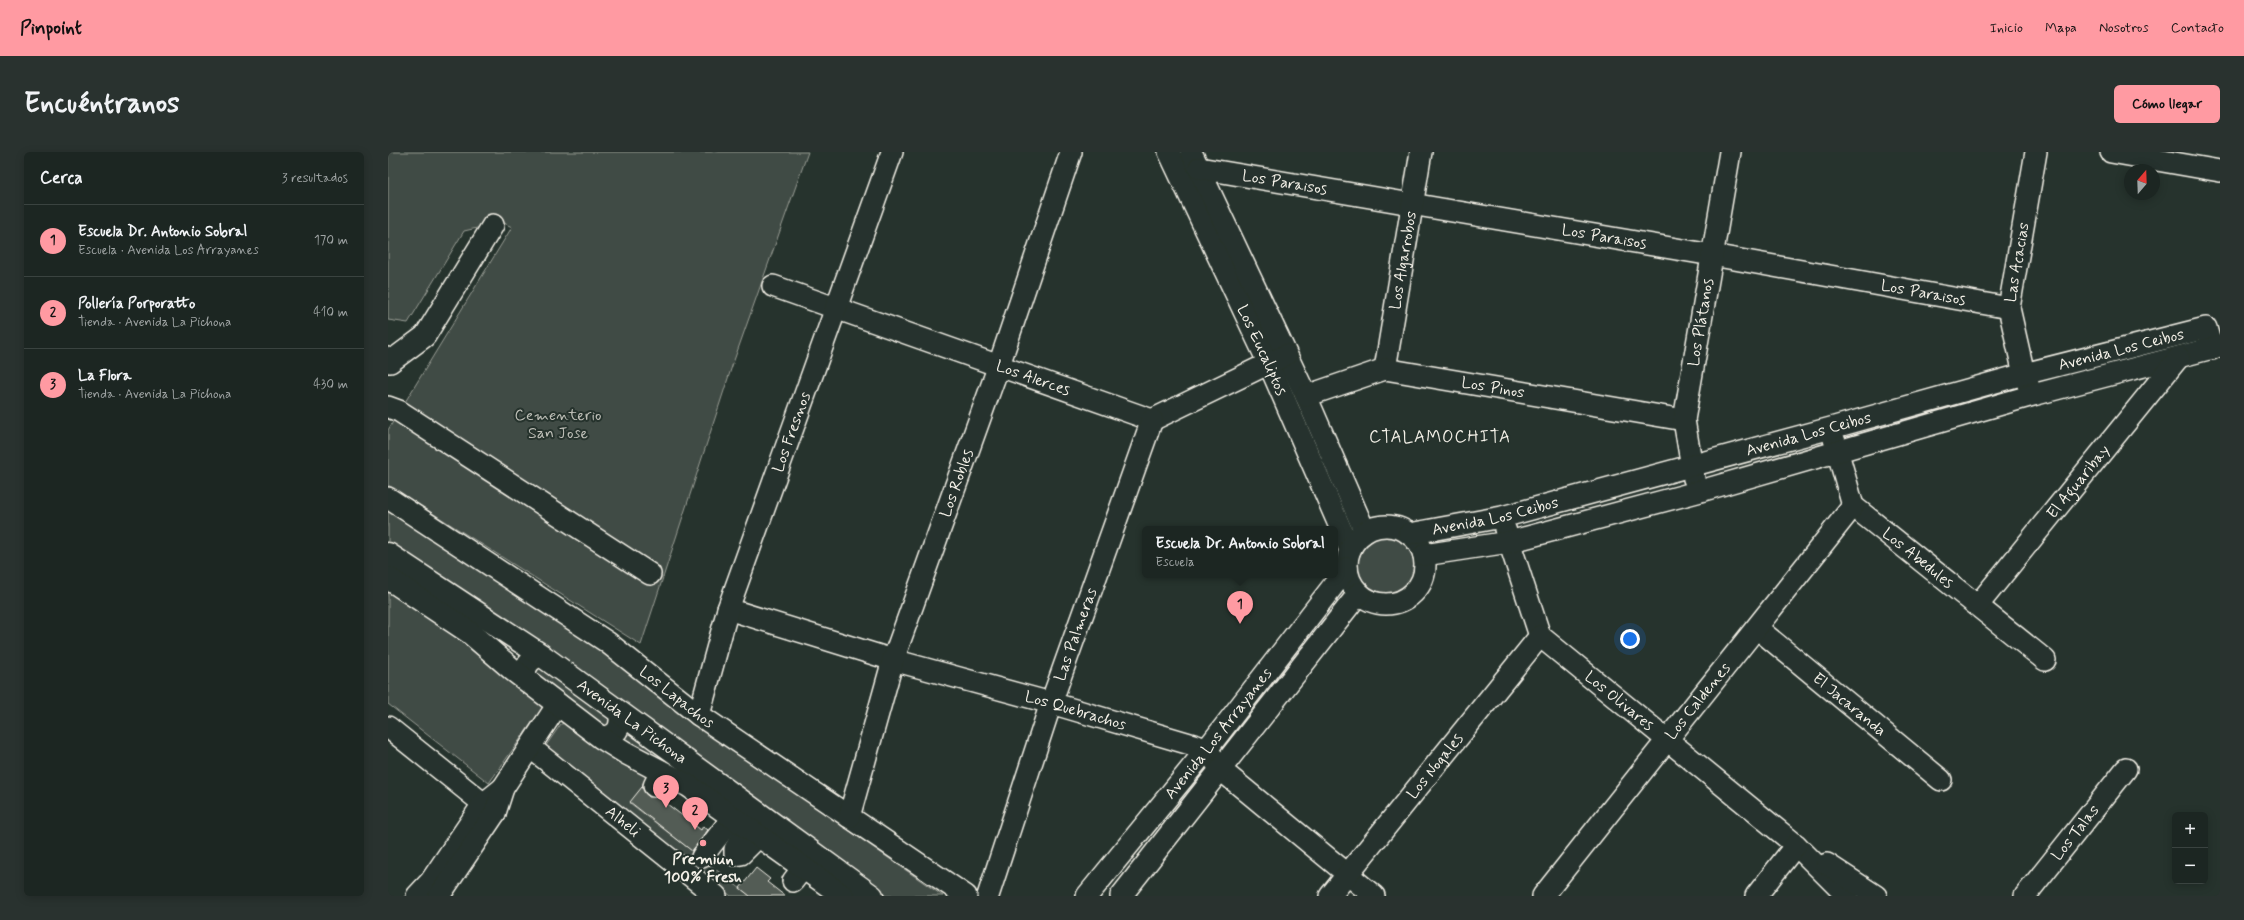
<!DOCTYPE html>
<html lang="es">
<meta charset="utf-8">
<style>
:root{--surface:#1c2622;--page:#29322f;--text:#f1f3f6;--muted:#a0a5a5;--line:#3a4340;--accent:#ff9aa2}
body{margin:0;font-family:Mynerve,sans-serif;background:var(--page);color:var(--text)}
.controls{position:absolute;right:12px;bottom:12px;display:grid;overflow:hidden;border-radius:6px;box-shadow:0 2px 10px #0003}
.controls button{width:36px;height:36px;display:grid;place-items:center;padding:0;border:0;border-bottom:1px solid var(--line);background:var(--surface);color:var(--text);font:20px sans-serif}
.compass{position:absolute;left:1736px;top:12px;width:36px;height:36px;border-radius:50%;background:var(--surface);box-shadow:0 2px 10px #0003;rotate:19deg}
.you{position:absolute;left:1242px;top:487px;width:14px;height:14px;margin:-10px;border:3px solid #fff;border-radius:50%;background:#1a73e8;box-shadow:0 0 0 6px #1a73e833}
.badge{display:grid;place-items:center;width:26px;height:26px;border-radius:50%;background:var(--accent);color:#111;font-size:13px;font-weight:700}
.pin{position:absolute;translate:-50% -33px;filter:drop-shadow(0 1px 2px #0008)}
.pin::after{content:'';position:absolute;top:21px;width:14px;height:12px;background:inherit;clip-path:polygon(0 0,100% 0,50% 100%)}
.popup{position:absolute;left:754px;top:374px;width:196px;height:52px;box-sizing:border-box;display:grid;place-content:center;border-radius:6px;background:var(--surface);filter:drop-shadow(0 1px 3px #0005);font-size:13px;white-space:nowrap;color:var(--muted)}
.popup b{font-size:15px;color:var(--text)}
.popup::after{content:'';position:absolute;left:50%;top:100%;margin-left:-8px;border:8px solid transparent;border-top-color:var(--surface)}
.list{margin:0;padding:0;list-style:none}
h2{display:flex;justify-content:space-between;align-items:center;height:52px;margin:0;padding:0 16px;font-size:17px}
h2 small{font-size:13px;font-weight:400;color:var(--muted)}
.list li{display:grid;grid-template-columns:26px 1fr auto;gap:12px;align-items:center;box-sizing:border-box;height:72px;padding:0 16px;border-top:1px solid var(--line)}
.list b{display:block;font-size:15px;white-space:nowrap}
.list p{margin:0;font-size:13px;white-space:nowrap;color:var(--muted)}
.list em{font-size:13px;font-style:normal;color:var(--muted)}
.map{position:relative;flex:none;width:1832px;height:744px;overflow:hidden;border-radius:6px}
header{display:flex;align-items:center;gap:24px;box-sizing:border-box;height:56px;padding:0 20px;background:var(--accent);color:#111}
header strong{font-size:19px}
nav{display:flex;gap:22px;margin-inline-start:auto;font-size:14px}
.intro{display:flex;align-items:center;justify-content:space-between;box-sizing:border-box;height:96px;padding:0 24px}
h1{margin:0;font-size:28px}
.button{padding:10px 18px;border-radius:6px;background:var(--accent);color:#111;font-size:14px;font-weight:700}
main{display:flex;gap:24px;padding:0 24px}
aside{flex:1;background:var(--surface);border-radius:6px;box-shadow:0 2px 10px #0003}
.map>svg:first-child{display:block}
.green{fill:#414b45;stroke:#9a9e96}
.building{fill:#525c55;stroke:#f4f1e8}
.lines{fill:none;stroke-linecap:round;stroke-linejoin:round}
.minor-casing{stroke:#f4f1e8;stroke-width:24}
.major-casing{stroke:#f4f1e8;stroke-width:25}
.minor{stroke:#26332d;stroke-width:21}
.major{stroke:#26332d;stroke-width:22}
.poi-dot{fill:#ff9aa2;stroke:#26332d;stroke-width:1.5}
.labels{text-anchor:middle;dominant-baseline:central;stroke-width:4;stroke-linejoin:round;paint-order:stroke}
.street-label{font-size:16px;fill:#f4f1e8;stroke:#26332d}
.park-label{font-size:16px;fill:#bebfb7;stroke:#26332d}
.poi-label{font-size:16px;font-weight:bold;fill:#f4f1e8;stroke:#26332d}
.neighbourhood-label{font-size:17px;letter-spacing:1px;fill:#f4f1e8;stroke:#26332d}
</style>
<header>
<strong>Pinpoint</strong>
<nav><a>Inicio</a><a>Mapa</a><a>Nosotros</a><a>Contacto</a></nav>
</header>
<div class="intro"><h1>Encuéntranos</h1><a class="button">Cómo llegar</a></div>
<main>
<aside>
<h2>Cerca<small>3 resultados</small></h2>
<ul class="list">
<li><span class="badge">1</span><div><b>Escuela Dr. Antonio Sobral</b><p>Escuela · Avenida Los Arrayanes</p></div><em>170 m</em></li>
<li><span class="badge">2</span><div><b>Pollería Porporatto</b><p>Tienda · Avenida La Pichona</p></div><em>410 m</em></li>
<li><span class="badge">3</span><div><b>La Flora</b><p>Tienda · Avenida La Pichona</p></div><em>430 m</em></li>
</ul>
</aside>
<div class="map">
<svg width="1832" height="744" viewBox="0 0 1832 744">
<rect width="100%" height="100%" fill="#26332d"/>
<filter id="ink" filterUnits="userSpaceOnUse"><feTurbulence type="fractalNoise" baseFrequency=".025" numOctaves="2"/><feDisplacementMap in="SourceGraphic" scale="8" xChannelSelector="R" yChannelSelector="G"/><feConvolveMatrix kernelMatrix="1 2 1 2 8 2 1 2 1" color-interpolation-filters="sRGB"/></filter>
<g filter="url(#ink)">
<g class="green">
<path d="M 0,0 L 420,0 L 344,214 L 253,493 L 0,333 L 0,278 L 124,75 L 106,66 L 98,74 L 76,79 L 20,171 L 0,168 Z"/>
<path d="M 0,356 L 219,500 L 321,581 L 555,744 L 498,744 L 0,392 Z"/>
<path d="M 999,374 C 1028,379 1049,408 1030,435 C 1011,463 974,452 961,425 C 967,395 963,378 999,374 Z"/>
<path d="M 0,437 L 74,487 L 155,555 L 101,631 L 0,552 Z"/>
<path d="M 147,514 L 155,516 L 202,553 L 228,568 L 217,576 L 143,519 Z"/>
<path d="M 178,571 L 263,624 L 242,651 L 362,744 L 343,744 L 158,599 L 157,595 L 173,572 Z"/>
<path d="M 240,578 L 304,626 L 233,586 Z"/>
</g>
<g class="building">
<path d="M 254,635 L 261,645 L 270,645 L 313,678 L 315,674 L 320,678 L 304,699 L 242,650 Z"/>
<path d="M 368,716 L 382,727 L 379,730 L 397,744 L 362,744 L 352,736 Z"/>
</g>
<g class="lines">
<g class="minor-casing">
<g id="minor">
<path id="s1" d="M 781,0 L 881,212 L 962,398"/>
<path d="M 803,0 L 918,244 L 977,380"/>
<path d="M 1723,0 L 1832,19"/>
<path id="s2" d="M 811,16 L 1324,103 L 1621,156"/>
<path id="s3" d="M 385,134 L 764,268 L 898,203"/>
<path d="M 0,206 L 2,210 L 37,184 L 105,73"/>
<path id="s4" d="M 997,217 L 1033,0"/>
<path id="s5" d="M 1641,235 L 1636,222 L 1621,156 L 1648,0"/>
<path id="s6" d="M 918,244 L 997,217 L 1296,268"/>
<path d="M 0,255 L 11,259 L 262,422"/>
<path id="s7" d="M 1446,287 L 1465,354 L 1657,508"/>
<path id="s8" d="M 1306,327 L 1296,268 L 1342,0"/>
<path id="s9" d="M 0,346 L 219,490 L 311,563 L 578,744"/>
<circle cx="998" cy="413" r="39"/>
<path id="s10" d="M 1117,377 L 1152,484 L 1408,693 L 1459,744"/>
<path id="s11" d="M 1021,382 L 1114,365 L 1443,276 L 1636,222 L 1818,176 L 1824,197"/>
<path d="M 1036,403 L 1121,390 L 1309,340 L 1645,243 L 1832,194"/>
<path id="s12" d="M 1590,453 L 1791,205"/>
<path id="s13" d="M 340,457 L 505,508 L 663,551 L 819,597 L 833,618 L 986,744"/>
<path id="s14" d="M 1369,476 L 1553,628"/>
<path d="M 137,527 C 136,514 141,508 153,503"/>
<path id="s15" d="M 311,563 L 340,457 L 504,0"/>
<path d="M 0,575 L 107,661"/>
<path d="M 214,586 C 229,583 233,577 232,562"/>
<path id="s16" d="M 142,595 L 328,744"/>
<path d="M 266,634 L 273,619"/>
<path id="s17" d="M 461,665 L 505,508 L 611,213 L 683,0"/>
<path d="M 360,676 L 347,697 L 347,703 L 353,702 L 371,684"/>
<path d="M 314,705 L 345,665"/>
<path d="M 1439,712 L 1488,744"/>
<path d="M 405,729 L 415,716"/>
<path d="M 29,744 L 43,729 L 95,652 L 115,636"/>
<path d="M 51,744 L 107,661 L 115,636 L 170,552"/>
<path id="s18" d="M 600,744 L 663,551 L 764,268"/>
<path id="s19" d="M 699,744 L 819,597 L 959,416"/>
<path d="M 733,744 L 971,441"/>
<path id="s20" d="M 942,744 L 1152,484"/>
<path id="s21" d="M 1155,744 L 1465,354"/>
<path d="M 1368,744 L 1408,693"/>
<path id="s22" d="M 1637,744 L 1738,617"/>
</g>
</g>
<g class="major-casing">
<g id="major">
<path id="s23" d="M 0,402 L 153,503 L 484,744"/>
<path d="M 0,426 L 81,480 L 125,518 L 214,586 L 238,601 L 301,634 L 455,744"/>
</g>
</g>
<use href="#minor" class="minor"/>
<use href="#major" class="major"/>
</g>
</g>
<circle class="poi-dot" cx="315" cy="691" r="4"/>
<g class="labels">
<g class="street-label">
<text stroke="none"><textPath href="#s2" startOffset="87">Los Paraisos</textPath></text>
<text stroke="none"><textPath href="#s2" startOffset="411">Los Paraisos</textPath></text>
<text stroke="none"><textPath href="#s4" startOffset="110">Los Algarrobos</textPath></text>
<text stroke="none"><textPath href="#s5" startOffset="128">Las Acacias</textPath></text>
<text stroke="none"><textPath href="#s2" startOffset="735">Los Paraisos</textPath></text>
<text stroke="none"><textPath href="#s8" startOffset="159">Los Plátanos</textPath></text>
<text stroke="none"><textPath href="#s1" startOffset="219">Los Eucaliptos</textPath></text>
<text stroke="none"><textPath href="#s11" startOffset="736">Avenida Los Ceibos</textPath></text>
<text stroke="none"><textPath href="#s3" startOffset="276">Los Alerces</textPath></text>
<text stroke="none"><textPath href="#s6" startOffset="193">Los Pinos</textPath></text>
<text stroke="none"><textPath href="#s15" startOffset="298">Los Fresnos</textPath></text>
<text stroke="none"><textPath href="#s11" startOffset="412">Avenida Los Ceibos</textPath></text>
<text stroke="none"><textPath href="#s12" startOffset="159">El Aguaribay</textPath></text>
<text stroke="none"><textPath href="#s17" startOffset="351">Los Robles</textPath></text>
<text stroke="none"><textPath href="#s11" startOffset="88">Avenida Los Ceibos</textPath></text>
<text stroke="none"><textPath href="#s7" startOffset="153">Los Abedules</textPath></text>
<text stroke="none"><textPath href="#s18" startOffset="276">Las Palmeras</textPath></text>
<text stroke="none"><textPath href="#s9" startOffset="351">Los Lapachos</textPath></text>
<text stroke="none"><textPath href="#s10" startOffset="215">Los Olivares</textPath></text>
<text stroke="none"><textPath href="#s21" startOffset="249">Los Caldenes</textPath></text>
<text stroke="none"><textPath href="#s14" startOffset="120">El Jacaranda</textPath></text>
<text stroke="none"><textPath href="#s13" startOffset="362">Los Quebrachos</textPath></text>
<text stroke="none"><textPath href="#s23" startOffset="296">Avenida La Pichona</textPath></text>
<text stroke="none"><textPath href="#s19" startOffset="209">Avenida Los Arrayanes</textPath></text>
<text stroke="none"><textPath href="#s20" startOffset="167">Los Nogales</textPath></text>
<text stroke="none"><textPath href="#s16" startOffset="119">Alheli</textPath></text>
<text stroke="none"><textPath href="#s22" startOffset="81">Los Talas</textPath></text>
</g>
<g class="park-label">
<text x="170" y="263">Cementerio<tspan x="170" dy="18">San Jose</tspan></text>
</g>
<g class="poi-label">
<text x="315" y="707">Premiun<tspan x="315" dy="18">100% Fresh</tspan></text>
</g>
<g class="neighbourhood-label">
<text x="1052" y="285">CTALAMOCHITA</text>
</g>
</g>
</svg>
<div class="controls">
<button>+</button>
<button>−</button>
</div>
<svg class="compass" viewBox="-18 -18 36 36"><path d="M0-13l5 13h-10z" fill="#e53935"/><path d="M0 13l5-13h-10z" fill="#a0a5a5"/></svg>
<div class="you"></div>
<div class="pin badge" style="left:852px;top:472px">1</div>
<div class="popup"><b>Escuela Dr. Antonio Sobral</b>Escuela</div>
<div class="pin badge" style="left:307px;top:678px">2</div>
<div class="pin badge" style="left:278px;top:656px">3</div>
</div>
</main>
